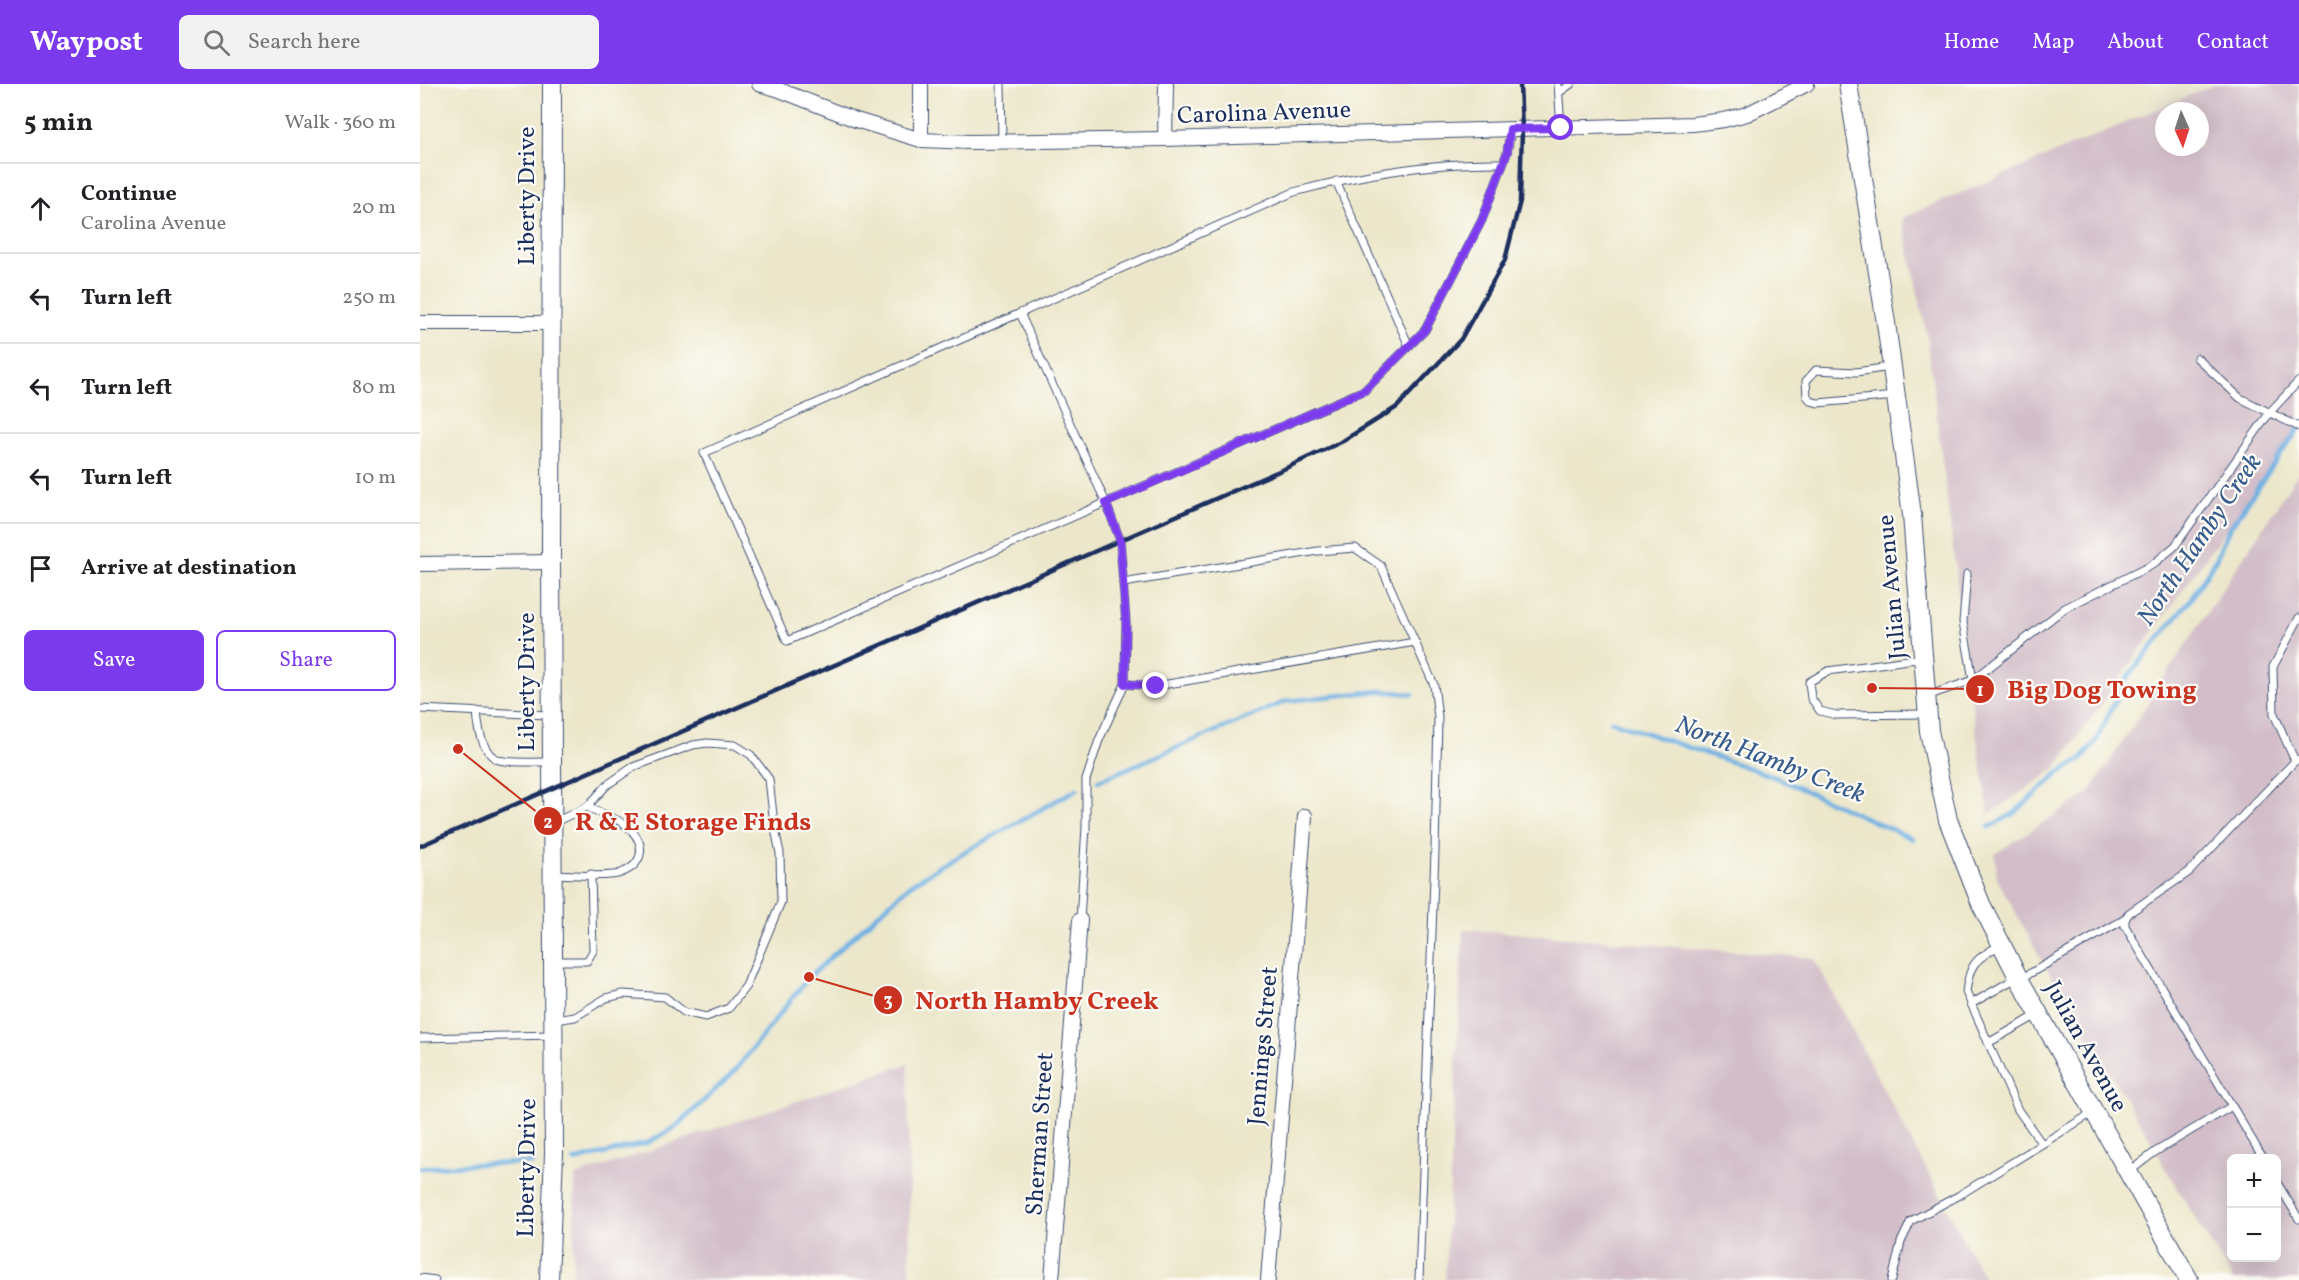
<!DOCTYPE html>
<meta charset="utf-8">
<style>
:root{--surface:#fff;--page:#f2f2f2;--text:#202124;--muted:#757577;--line:#e0e0e0;--accent:#7c3aed}
body{margin:0;font-family:Vollkorn,serif;background:var(--page);color:var(--text)}
.controls{position:absolute;right:18px;bottom:18px;display:grid;overflow:hidden;border-radius:9px;box-shadow:0 6px 24px #0002}
.controls button{width:54px;height:54px;display:grid;place-items:center;padding:0;border:0;border-bottom:2px solid var(--line);background:var(--surface);color:var(--text);font:30px sans-serif}
.compass{position:absolute;left:1735px;top:18px;width:54px;height:54px;border-radius:50%;background:var(--surface);box-shadow:0 6px 24px #0002;rotate:177deg}
.stop{position:absolute;width:18px;height:18px;margin:-14px;border:4px solid #7c3aed;border-radius:50%;background:#fff}
.stop.end{background:#7c3aed;border-color:#fff;box-shadow:0 2px 6px #0008}
.list{margin:0;padding:0;list-style:none}
h2{display:flex;justify-content:space-between;align-items:center;height:78px;margin:0;padding:0 24px;font-size:26px}
h2 small{font-size:20px;font-weight:400;color:var(--muted)}
.list li{display:grid;grid-template-columns:39px 1fr auto;gap:18px;align-items:center;box-sizing:border-box;height:90px;padding:0 24px;border-top:2px solid var(--line)}
.list b{display:block;font-size:22px;white-space:nowrap}
.list p{margin:0;font-size:20px;white-space:nowrap;color:var(--muted)}
.list em{font-size:20px;font-style:normal;color:var(--muted)}
.actions{display:flex;gap:12px;padding:18px 24px}
.actions a{flex:1;padding:14px 0;border:2px solid var(--accent);border-radius:9px;text-align:center;font-size:21px;color:var(--accent)}
.actions .main{background:var(--accent);color:#fff}
.icon{flex:none;width:33px;height:33px;fill:none;stroke:currentColor;stroke-width:2;stroke-linecap:round;stroke-linejoin:round}
.map{position:relative;flex:none;width:1879px;height:1196px;overflow:hidden}
header{display:flex;align-items:center;gap:36px;box-sizing:border-box;height:84px;padding:0 30px;background:var(--accent);color:#fff}
header strong{font-size:28px}
nav{display:flex;gap:33px;margin-inline-start:auto;font-size:21px}
.search{width:420px;height:54px;background:var(--page);display:flex;align-items:center;gap:15px;box-sizing:border-box;padding:0 21px;border-radius:9px;color:var(--muted);font-size:22px}
main{display:flex}
aside{flex:1;background:var(--surface)}
.map>svg:first-child{display:block}
.industrial{fill:#d2bdc8;fill-rule:evenodd}
.lines{fill:none;stroke-linecap:round;stroke-linejoin:round}
.stream{stroke:#6eb0e3;stroke-width:4.5}
.service-casing{stroke:#3a4b6e;stroke-width:9}
.minor-casing{stroke:#3a4b6e;stroke-width:16}
.tertiary-casing{stroke:#3a4b6e;stroke-width:20}
.service{stroke:#fff;stroke-width:7}
.minor{stroke:#fff;stroke-width:14}
.tertiary{stroke:#fff;stroke-width:18}
.rail{stroke:#1b2f5e;stroke-width:4.5}
.route{stroke:#7c3aed;stroke-width:8}
.labels{text-anchor:middle;dominant-baseline:central;stroke-width:4.5;stroke-linejoin:round;paint-order:stroke}
.street-label{font-size:24px;fill:#1b2f5e;stroke:#fdfcf7}
.water-label{font-size:26px;font-style:italic;fill:#385c8d;stroke:#fdfcf7}
.leader{fill:none;stroke:#c8321e;stroke-width:2}
.callout-dot{fill:#c8321e;stroke:#fdfcf7;stroke-width:2}
.mark-label{font-size:18px;text-anchor:middle;font-weight:bold;fill:#fff}
.callout-label{font-size:26px;text-anchor:middle;font-weight:bold;fill:#c8321e;stroke:#fdfcf7;stroke-width:4.5;stroke-linejoin:round;paint-order:stroke}
</style>
<header>
<strong>Waypost</strong>
<div class="search"><svg class="icon" aria-label="search" viewBox="0 0 24 24"><circle cx="10" cy="10" r="6"/><path d="M15 15l6 6"/></svg>Search here</div>
<nav><a>Home</a><a>Map</a><a>About</a><a>Contact</a></nav>
</header>
<main>
<aside>
<h2>5 min<small>Walk · 360 m</small></h2>
<ul class="list">
<li><svg class="icon" aria-label="ahead" viewBox="0 0 24 24"><path d="M12 20V5M6 11l6-6 6 6"/></svg><div><b>Continue</b><p>Carolina Avenue</p></div><em>20 m</em></li>
<li><svg class="icon" aria-label="left" viewBox="0 0 24 24"><path d="M17 20v-9H6M10 6l-5 5 5 5"/></svg><div><b>Turn left</b></div><em>250 m</em></li>
<li><svg class="icon" aria-label="left" viewBox="0 0 24 24"><path d="M17 20v-9H6M10 6l-5 5 5 5"/></svg><div><b>Turn left</b></div><em>80 m</em></li>
<li><svg class="icon" aria-label="left" viewBox="0 0 24 24"><path d="M17 20v-9H6M10 6l-5 5 5 5"/></svg><div><b>Turn left</b></div><em>10 m</em></li>
<li><svg class="icon" aria-label="arrive" viewBox="0 0 24 24"><path d="M6 21V4h12l-3 4 3 4H6"/></svg><div><b>Arrive at destination</b></div></li>
</ul>
<div class="actions"><a class="main">Save</a><a>Share</a></div>
</aside>
<div class="map">
<svg width="1879" height="1196" viewBox="0 0 1879 1196">
<rect width="100%" height="100%" fill="#fdfcf7"/>
<filter id="ink" filterUnits="userSpaceOnUse"><feTurbulence type="fractalNoise" baseFrequency=".0167" numOctaves="2"/><feDisplacementMap in="SourceGraphic" scale="12" xChannelSelector="R" yChannelSelector="G"/><feConvolveMatrix kernelMatrix="1 2 1 2 8 2 1 2 1" color-interpolation-filters="sRGB"/></filter>
<filter id="wash" filterUnits="userSpaceOnUse"><feTurbulence type="fractalNoise" baseFrequency=".008" numOctaves="4" result="noise"/><feDisplacementMap in="SourceGraphic" scale="24" xChannelSelector="R" yChannelSelector="G"/><feGaussianBlur stdDeviation="1.35" result="paint"/><feColorMatrix in="noise" values="0 0 0 0 0 0 0 0 0 0 0 0 0 0 0 0 0 1.4 0 .05"/><feComposite in="paint" operator="in"/></filter>
<g filter="url(#wash)">
<rect width="100%" height="100%" fill="#ece7ca"/>
<g class="industrial">
<path d="M 1796,0 L 1879,0 L 1879,347 L 1868,359 L 1635,685 L 1569,730 L 1553,628 L 1507,252 L 1482,134 ZM 1744,27 L 1780,27 L 1780,63 L 1744,63 Z"/>
<path d="M 1879,388 L 1879,1196 L 1813,1196 L 1742,1079 L 1732,1058 L 1633,896 L 1577,795 L 1575,770 L 1669,709 ZM 1812,1074 L 1856,1074 L 1856,1174 L 1812,1174 Z"/>
<path d="M 1043,845 L 1394,874 L 1565,1196 L 1025,1196 Z"/>
<path d="M 488,980 L 490,1196 L 153,1196 L 155,1092 Z"/>
</g>
<g class="lines">
<g class="stream">
<path d="M 1191,637 L 1355,693 L 1493,755"/>
<path d="M 678,697 L 867,617 L 959,607 L 993,610"/>
<path d="M 1569,743 L 1593,730 L 1640,688 L 1661,676 L 1676,657 L 1706,595 L 1771,515 L 1796,475 L 1809,445 L 1879,344"/>
<path d="M 154,1077 L 227,1059 L 256,1043 L 314,988 L 389,893 L 490,801 L 532,775 L 657,705"/>
<path d="M 0,1084 L 57,1080 L 113,1079"/>
</g>
</g>
</g>
<g filter="url(#ink)">
<g class="lines">
<g class="service-casing">
<g id="service">
<path d="M 581,0 L 582,57"/>
<path d="M 1138,0 L 1141,44"/>
<path d="M 1140,8 L 1151,0"/>
<path d="M 1083,79 C 1013,78 941,90 874,108 L 284,369 L 367,557 L 945,306 L 1005,246 L 1062,136 L 1087,69 L 1091,46"/>
<path d="M 916,97 L 989,262"/>
<path d="M 600,229 L 686,419 L 700,456 L 706,539 L 705,600 L 679,656 L 666,696 L 666,743 L 660,836"/>
<path d="M 1777,274 L 1820,314 L 1879,343"/>
<path d="M 1470,283 L 1436,288 L 1396,286 L 1386,297 L 1387,312 L 1391,317 L 1398,319 L 1476,312"/>
<path d="M 1547,490 L 1543,538 L 1553,596"/>
<path d="M 703,499 L 898,467 L 935,464 L 961,482 L 1014,601 L 1018,633 L 1015,767 L 999,1196"/>
<path d="M 1503,574 L 1408,587 L 1389,598 L 1391,614 L 1400,627 L 1416,631 L 1507,630"/>
<path d="M 705,600 L 736,602 L 995,558"/>
<path d="M 1507,612 L 1553,596 L 1645,524 L 1732,481 L 1755,462 L 1850,328 L 1879,297"/>
<path d="M 0,625 L 129,631"/>
<path d="M 57,627 C 58,642 61,670 79,676 C 88,679 120,678 131,678"/>
<path d="M 1875,677 L 1854,630 L 1853,583 L 1879,534"/>
<path d="M 135,738 L 167,723 L 187,701 L 213,683 L 273,661 L 287,659 L 315,661 L 331,671 L 349,695 L 354,740 L 360,769 L 361,818 L 326,902 L 309,924 L 286,933 L 264,928 L 245,913 L 203,910 L 186,914 L 155,933 L 135,936"/>
<path d="M 133,790 C 149,790 184,794 198,790 C 223,782 228,762 209,744 C 199,734 179,729 167,723"/>
<path d="M 1581,860 C 1556,876 1550,877 1546,908 L 1598,1026 L 1622,1060"/>
<path d="M 134,877 L 167,877 L 173,867 L 171,790"/>
<path d="M 1602,894 L 1705,835"/>
<path d="M 1551,920 L 1598,893"/>
<path d="M 0,954 L 133,951"/>
<path d="M 1568,959 L 1619,930"/>
<path d="M 1843,1074 L 1705,842 L 1705,835 L 1709,829 L 1769,788 L 1875,677 L 1879,675"/>
<path d="M 1710,1087 L 1735,1068 L 1812,1022"/>
<path d="M 1856,1097 L 1879,1135"/>
<path d="M 0,1194 L 15,1196"/>
<path d="M 1472,1196 L 1481,1158 L 1491,1137 L 1538,1112 L 1672,1029"/>
</g>
</g>
<g class="minor-casing">
<g id="minor">
<path d="M 339,0 L 357,5 L 436,36 L 501,56 L 551,58 L 745,55 L 1273,40 L 1304,36 L 1327,30 L 1387,0"/>
<path d="M 745,55 L 746,0"/>
<path d="M 501,56 L 501,0"/>
<path d="M 0,239 L 131,239"/>
<path d="M 0,480 L 131,478"/>
<path d="M 632,1196 L 660,836"/>
<path d="M 848,1196 L 885,732"/>
</g>
</g>
<g class="tertiary-casing">
<g id="tertiary">
<path d="M 1428,0 L 1466,239 L 1492,431 L 1509,647 L 1528,736 L 1561,820 L 1598,893 L 1769,1196"/>
<path d="M 129,1196 L 134,1069 L 131,478 L 132,0"/>
</g>
</g>
<use href="#service" class="service"/>
<use href="#minor" class="minor"/>
<use href="#tertiary" class="tertiary"/>
<path class="rail" d="M 0,762 L 866,384 L 923,357 L 977,323 L 1041,255 L 1085,176 L 1100,117 L 1102,45 L 1100,0"/>
</g>
</g>
<g class="lines" filter="url(#ink)">
<path class="route" d="M 736,602 L 705,600 L 706,539 L 700,456 L 686,419 L 945,306 L 1005,246 L 1062,136 L 1087,69 L 1090,45 L 1141,44"/>
</g>
<g class="labels">
<g class="street-label">
<text transform="translate(844 30) rotate(-2)">Carolina Avenue</text>
<text transform="translate(108 112) rotate(-90)">Liberty Drive</text>
<text transform="translate(1473 503) rotate(-95)">Julian Avenue</text>
<text transform="translate(108 598) rotate(-90)">Liberty Drive</text>
<text transform="translate(844 962) rotate(-85)">Jennings Street</text>
<text transform="translate(1665 963) rotate(61)">Julian Avenue</text>
<text transform="translate(621 1050) rotate(-86)">Sherman Street</text>
<text transform="translate(108 1084) rotate(-89)">Liberty Drive</text>
</g>
<g class="water-label">
<text transform="translate(1780 456) rotate(-56)">North Hamby Creek</text>
<text transform="translate(1350 676) rotate(21)">North Hamby Creek</text>
</g>
</g>
<path class="leader" d="M1452 604L1560 605M38 665L128 737M389 893L468 916"/>
<g class="callout-dot">
<circle cx="1452" cy="604" r="6"/>
<circle cx="38" cy="665" r="6"/>
<circle cx="389" cy="893" r="6"/>
<circle cx="1560" cy="605" r="15"/>
<circle cx="128" cy="737" r="15"/>
<circle cx="468" cy="916" r="15"/>
</g>
<g class="mark-label">
<text x="1560" y="612">1</text>
<text x="128" y="744">2</text>
<text x="468" y="922">3</text>
</g>
<g class="callout-label">
<text x="1682" y="614">Big Dog Towing</text>
<text x="273" y="746">R &amp; E Storage Finds</text>
<text x="617" y="925">North Hamby Creek</text>
</g>
</svg>
<div class="controls">
<button>+</button>
<button>−</button>
</div>
<svg class="compass" viewBox="-18 -18 36 36"><path d="M0-13l5 13h-10z" fill="#e53935"/><path d="M0 13l5-13h-10z" fill="#757577"/></svg>
<div class="stop" style="left:1141px;top:44px"></div>
<div class="stop end" style="left:736px;top:602px"></div>
</div>
</main>
